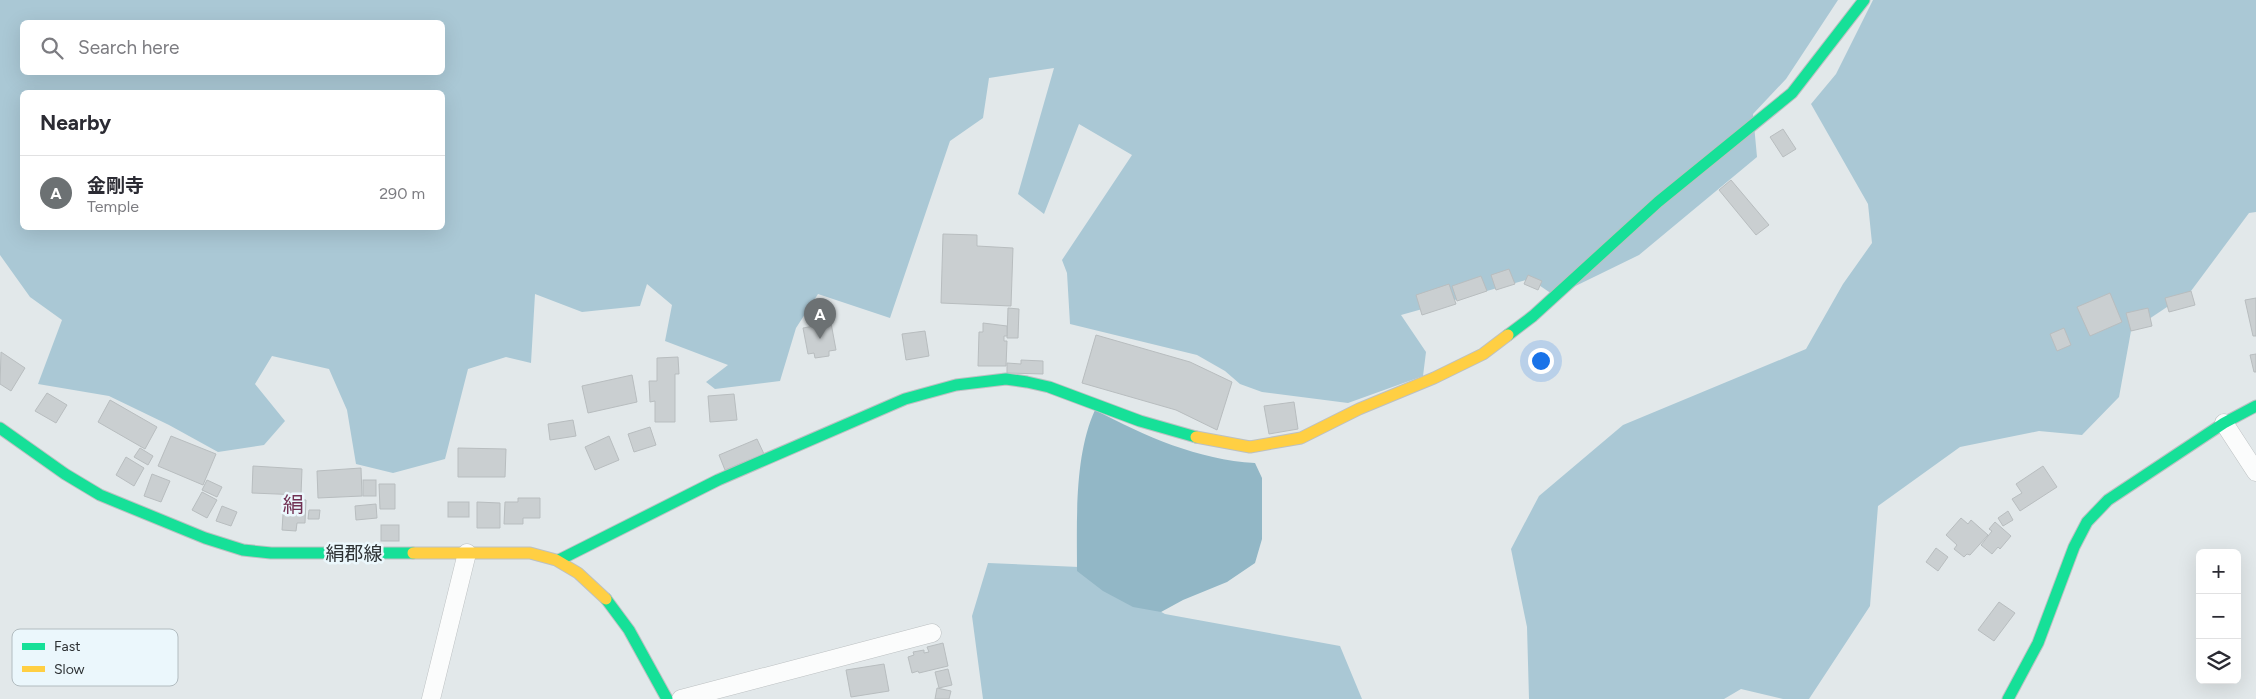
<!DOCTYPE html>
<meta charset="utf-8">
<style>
:root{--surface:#fff;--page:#f2f2f3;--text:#2b2b33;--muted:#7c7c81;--line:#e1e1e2;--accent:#6c7173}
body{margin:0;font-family:Figtree,"Noto Sans JP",sans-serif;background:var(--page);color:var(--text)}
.controls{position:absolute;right:15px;bottom:15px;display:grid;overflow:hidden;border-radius:8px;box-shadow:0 5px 20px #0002}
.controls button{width:45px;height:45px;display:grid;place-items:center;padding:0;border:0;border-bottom:1px solid var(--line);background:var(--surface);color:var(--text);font:25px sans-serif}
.you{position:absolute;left:1540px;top:360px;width:18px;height:18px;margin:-12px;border:4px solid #fff;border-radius:50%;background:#1a73e8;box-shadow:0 0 0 8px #1a73e833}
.badge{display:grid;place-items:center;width:32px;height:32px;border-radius:50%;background:var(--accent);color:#fff;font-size:16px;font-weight:700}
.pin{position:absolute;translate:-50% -41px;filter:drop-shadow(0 1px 2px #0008)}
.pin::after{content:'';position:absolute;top:26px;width:18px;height:15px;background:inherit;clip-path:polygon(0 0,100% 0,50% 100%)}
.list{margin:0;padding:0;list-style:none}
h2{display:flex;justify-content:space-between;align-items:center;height:65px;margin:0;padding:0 20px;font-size:21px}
h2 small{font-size:16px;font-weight:400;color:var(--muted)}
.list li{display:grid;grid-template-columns:32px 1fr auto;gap:15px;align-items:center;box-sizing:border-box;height:75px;padding:0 20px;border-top:1px solid var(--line)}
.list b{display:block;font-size:19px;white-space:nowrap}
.list p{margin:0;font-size:16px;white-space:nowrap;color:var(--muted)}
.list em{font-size:16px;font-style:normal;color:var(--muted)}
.icon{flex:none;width:28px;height:28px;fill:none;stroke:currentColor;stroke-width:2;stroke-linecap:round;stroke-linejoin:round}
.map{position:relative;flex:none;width:2256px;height:699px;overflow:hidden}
.search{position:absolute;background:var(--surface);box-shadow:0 5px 20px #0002;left:20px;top:20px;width:425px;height:55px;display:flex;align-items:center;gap:12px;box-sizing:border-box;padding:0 18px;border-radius:8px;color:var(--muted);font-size:19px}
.panel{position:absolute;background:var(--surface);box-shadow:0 5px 20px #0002;left:20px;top:90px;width:425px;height:140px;border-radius:8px}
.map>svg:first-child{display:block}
.forest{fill:#aac8d5;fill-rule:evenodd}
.water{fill:#92b7c6}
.building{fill:#cacfd1;stroke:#b8bdbf}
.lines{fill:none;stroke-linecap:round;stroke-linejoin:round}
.street-casing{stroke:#bcc0c2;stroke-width:19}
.fast-casing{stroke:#bcc0c2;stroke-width:13}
.slow-casing{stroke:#bcc0c2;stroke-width:13}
.street{stroke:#fbfcfc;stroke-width:18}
.fast{stroke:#16e098;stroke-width:11}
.slow{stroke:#ffcf43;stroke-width:11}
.labels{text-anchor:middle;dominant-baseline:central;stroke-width:5;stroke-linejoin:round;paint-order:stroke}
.street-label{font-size:19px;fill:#2d3133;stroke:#ebf7fc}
.quarter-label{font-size:21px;fill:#713153;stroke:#ebf7fc}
.key{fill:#ebf7fc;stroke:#b2bcc0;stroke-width:1}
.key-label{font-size:14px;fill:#2d3133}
</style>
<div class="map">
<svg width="2256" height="699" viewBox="0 0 2256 699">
<rect width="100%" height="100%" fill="#e2e8ea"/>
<g class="forest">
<path d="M 0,0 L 1838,0 L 1786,79 L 1753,114 L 1757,157 L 1639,255 L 1555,296 L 1530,279 L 1401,315 L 1426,352 L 1423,376 L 1348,403 L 1262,392 L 1240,384 L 1225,371 L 1197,355 L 1070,324 L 1067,273 L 1062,260 L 1132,155 L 1079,124 L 1044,214 L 1018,194 L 1054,68 L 989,78 L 983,118 L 950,141 L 890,318 L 818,294 L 796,328 L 780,381 L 715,389 L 706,382 L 728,365 L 665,341 L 672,305 L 647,284 L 640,306 L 582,312 L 535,294 L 531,363 L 506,357 L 468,369 L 445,459 L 393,473 L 356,464 L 347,410 L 329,369 L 272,356 L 255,384 L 285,421 L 264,445 L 218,452 L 169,425 L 109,396 L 38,384 L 62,320 L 30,297 L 0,255 ZM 22,22 L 442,22 L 442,72 L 22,72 ZM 22,92 L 442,92 L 442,228 L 22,228 Z"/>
<path d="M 1873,0 L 2256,0 L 2256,212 L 2249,213 L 2191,291 L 2131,331 L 2119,397 L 2082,435 L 2039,431 L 1960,447 L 1878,506 L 1870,606 L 1809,699 L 1783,699 L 1741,689 L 1724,699 L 1529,699 L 1527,627 L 1511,549 L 1539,496 L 1623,425 L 1806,349 L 1843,284 L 1872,243 L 1868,204 L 1811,104 L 1836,74 Z"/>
<path d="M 988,563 L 1079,567 L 1165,614 L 1340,646 L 1362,699 L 983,699 L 972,616 Z"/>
</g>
<path class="water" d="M 1095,410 C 1145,436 1198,460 1255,463 L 1262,478 L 1262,539 L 1255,563 L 1227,582 L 1183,600 L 1161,612 L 1133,607 L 1103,591 L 1077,571 C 1077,521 1074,456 1095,410 Z"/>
<g class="building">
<path d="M 1783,129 L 1796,149 L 1783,157 L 1770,137 Z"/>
<path d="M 1731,180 L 1769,225 L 1756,235 L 1719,190 Z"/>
<path d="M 943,234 L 977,235 L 977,246 L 1013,248 L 1011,306 L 941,303 Z"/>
<path d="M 1509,269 L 1515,284 L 1496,290 L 1491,275 Z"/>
<path d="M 1528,275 L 1542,281 L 1538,290 L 1524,284 Z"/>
<path d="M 1481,276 L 1487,291 L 1457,301 L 1452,286 Z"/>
<path d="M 1449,284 L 1456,304 L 1422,315 L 1416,295 Z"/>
<path d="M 2191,291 L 2195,305 L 2169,312 L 2165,298 Z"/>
<path d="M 2110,293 L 2122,322 L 2090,336 L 2077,307 Z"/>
<path d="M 2256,298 L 2256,336 L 2253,336 L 2245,300 Z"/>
<path d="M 1008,308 L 1019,309 L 1018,338 L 1007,338 Z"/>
<path d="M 2148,308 L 2152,326 L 2131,331 L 2126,313 Z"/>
<path d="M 831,323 L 836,350 L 829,351 L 829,356 L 815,358 L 814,353 L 808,354 L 803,328 Z"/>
<path d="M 983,323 L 1007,326 L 1007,336 L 1004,336 L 1004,341 L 1007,341 L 1006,366 L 978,366 L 979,332 L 983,332 Z"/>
<path d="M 2064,328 L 2071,345 L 2057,351 L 2050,334 Z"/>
<path d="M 925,331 L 929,356 L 906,360 L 902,334 Z"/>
<path d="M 1096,335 L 1190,362 L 1232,382 L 1217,430 L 1176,410 L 1082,383 Z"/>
<path d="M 1,352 L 25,368 L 11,391 L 0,384 Z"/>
<path d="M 2256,354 L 2256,372 L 2254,372 L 2250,355 Z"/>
<path d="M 678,357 L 679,374 L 675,374 L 675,422 L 655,422 L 655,401 L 650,402 L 649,381 L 657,381 L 657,358 Z"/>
<path d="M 1021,360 L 1043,361 L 1043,374 L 1007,373 L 1007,363 L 1021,364 Z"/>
<path d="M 632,375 L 637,402 L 588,413 L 582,386 Z"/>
<path d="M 47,393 L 67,405 L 56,423 L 35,411 Z"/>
<path d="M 734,394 L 737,420 L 710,422 L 708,396 Z"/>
<path d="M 110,400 L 157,427 L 145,449 L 98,422 Z"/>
<path d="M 1294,402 L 1298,429 L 1269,434 L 1264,406 Z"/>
<path d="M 573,420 L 576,436 L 550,440 L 548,424 Z"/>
<path d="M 650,427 L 656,445 L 634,452 L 628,434 Z"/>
<path d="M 171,436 L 216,454 L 203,485 L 158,466 Z"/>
<path d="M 609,436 L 619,460 L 595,470 L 585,447 Z"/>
<path d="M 757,439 L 764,454 L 725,470 L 719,455 Z"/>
<path d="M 140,448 L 153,456 L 148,465 L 134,457 Z"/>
<path d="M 458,448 L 506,449 L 505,477 L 458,477 Z"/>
<path d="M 126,457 L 144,468 L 134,486 L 116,475 Z"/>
<path d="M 253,466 L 302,469 L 301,495 L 252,493 Z"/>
<path d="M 2043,466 L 2057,487 L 2020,511 L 2012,499 L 2022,493 L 2016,484 Z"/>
<path d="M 361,468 L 362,496 L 318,498 L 317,471 Z"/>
<path d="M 152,474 L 170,481 L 161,502 L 144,496 Z"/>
<path d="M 207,480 L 222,487 L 217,497 L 202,490 Z"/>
<rect x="363" y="480" width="13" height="16"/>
<path d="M 379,484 L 395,484 L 395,509 L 380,509 Z"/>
<path d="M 202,492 L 217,500 L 207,518 L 192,510 Z"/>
<path d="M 518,498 L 540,498 L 540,518 L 523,518 L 523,524 L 504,524 L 505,502 L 518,502 Z"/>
<path d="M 284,499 L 306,500 L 305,523 L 297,523 L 296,531 L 282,530 Z"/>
<rect x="448" y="502" width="21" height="15"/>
<path d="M 477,502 L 500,503 L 500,528 L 477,528 Z"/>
<path d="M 376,504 L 377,518 L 356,520 L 355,506 Z"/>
<path d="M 222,506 L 237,512 L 231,526 L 216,521 Z"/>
<path d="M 309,510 L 320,510 L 319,519 L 308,519 Z"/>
<path d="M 2008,511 L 2013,520 L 2003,526 L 1998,518 Z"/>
<path d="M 1961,518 L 1968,524 L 1971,520 L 1988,535 L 1970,555 L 1967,554 L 1964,557 L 1954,549 L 1957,545 L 1946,535 Z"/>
<path d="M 1995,522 L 2011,536 L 2000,549 L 1998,547 L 1992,554 L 1981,545 L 1992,531 L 1989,529 Z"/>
<rect x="381" y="525" width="18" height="16"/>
<path d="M 1936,548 L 1948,557 L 1938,571 L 1926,562 Z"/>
<path d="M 1999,602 L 2015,613 L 1994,641 L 1978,630 Z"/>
<path d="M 943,643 L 948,666 L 919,673 L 918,671 L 912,673 L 908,657 L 914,655 L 913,652 L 924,650 L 924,653 L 929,652 L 927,647 Z"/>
<path d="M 884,664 L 889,691 L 851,697 L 846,670 Z"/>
<path d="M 948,669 L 952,685 L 939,688 L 935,672 Z"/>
<path d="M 937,688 L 951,691 L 949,699 L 935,699 Z"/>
</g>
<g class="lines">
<g class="street-casing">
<g id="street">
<path d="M 2224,423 L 2256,472"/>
<path d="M 431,699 L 467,553"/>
<path d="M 681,699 L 932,633"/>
</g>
</g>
<g class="fast-casing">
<g id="fast">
<path d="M 1508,335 L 1533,316 L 1658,202 L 1792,93 L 1864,0"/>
<path d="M 0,428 L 65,474 L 100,495 L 205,538 L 243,550 L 271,553 L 413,553"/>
<path d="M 559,560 L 718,480 L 905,399 L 956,385 L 1006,379 L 1027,382 L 1049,387 L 1140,421 L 1196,437"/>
<path d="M 606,599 L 629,630 L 667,699"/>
<path d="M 2008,699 L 2038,643 L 2074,547 L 2087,522 L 2108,500 L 2224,423 L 2256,406"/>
</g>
</g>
<g class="slow-casing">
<g id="slow">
<path d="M 1196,437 L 1250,447 L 1301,438 L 1359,409 L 1434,378 L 1483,354 L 1508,335"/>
<path d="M 413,553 L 530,553 L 556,560 L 578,573 L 606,599"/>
</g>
</g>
<use href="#street" class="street"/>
<use href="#fast" class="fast"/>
<use href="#slow" class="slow"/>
</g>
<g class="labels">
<g class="street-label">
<text x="354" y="553">絹郡線</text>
</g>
<g class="quarter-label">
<text x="293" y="504">絹</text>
</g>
</g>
<rect x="12" y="629" width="166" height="57" rx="8" class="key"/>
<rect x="22" y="643" width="23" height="7" fill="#16e098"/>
<rect x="22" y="666" width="23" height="6" fill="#ffcf43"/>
<g class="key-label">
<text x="54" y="651">Fast</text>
<text x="54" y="674">Slow</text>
</g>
</svg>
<div class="controls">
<button>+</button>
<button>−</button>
<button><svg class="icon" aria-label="layers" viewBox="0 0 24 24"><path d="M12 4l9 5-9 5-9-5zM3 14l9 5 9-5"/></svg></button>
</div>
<div class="you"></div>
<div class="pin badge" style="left:820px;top:339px">A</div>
<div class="search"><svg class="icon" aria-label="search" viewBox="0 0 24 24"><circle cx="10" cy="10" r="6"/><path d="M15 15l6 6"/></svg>Search here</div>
<section class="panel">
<h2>Nearby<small></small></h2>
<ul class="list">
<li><span class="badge">A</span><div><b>金剛寺</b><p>Temple</p></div><em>290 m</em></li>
</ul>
</section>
</div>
